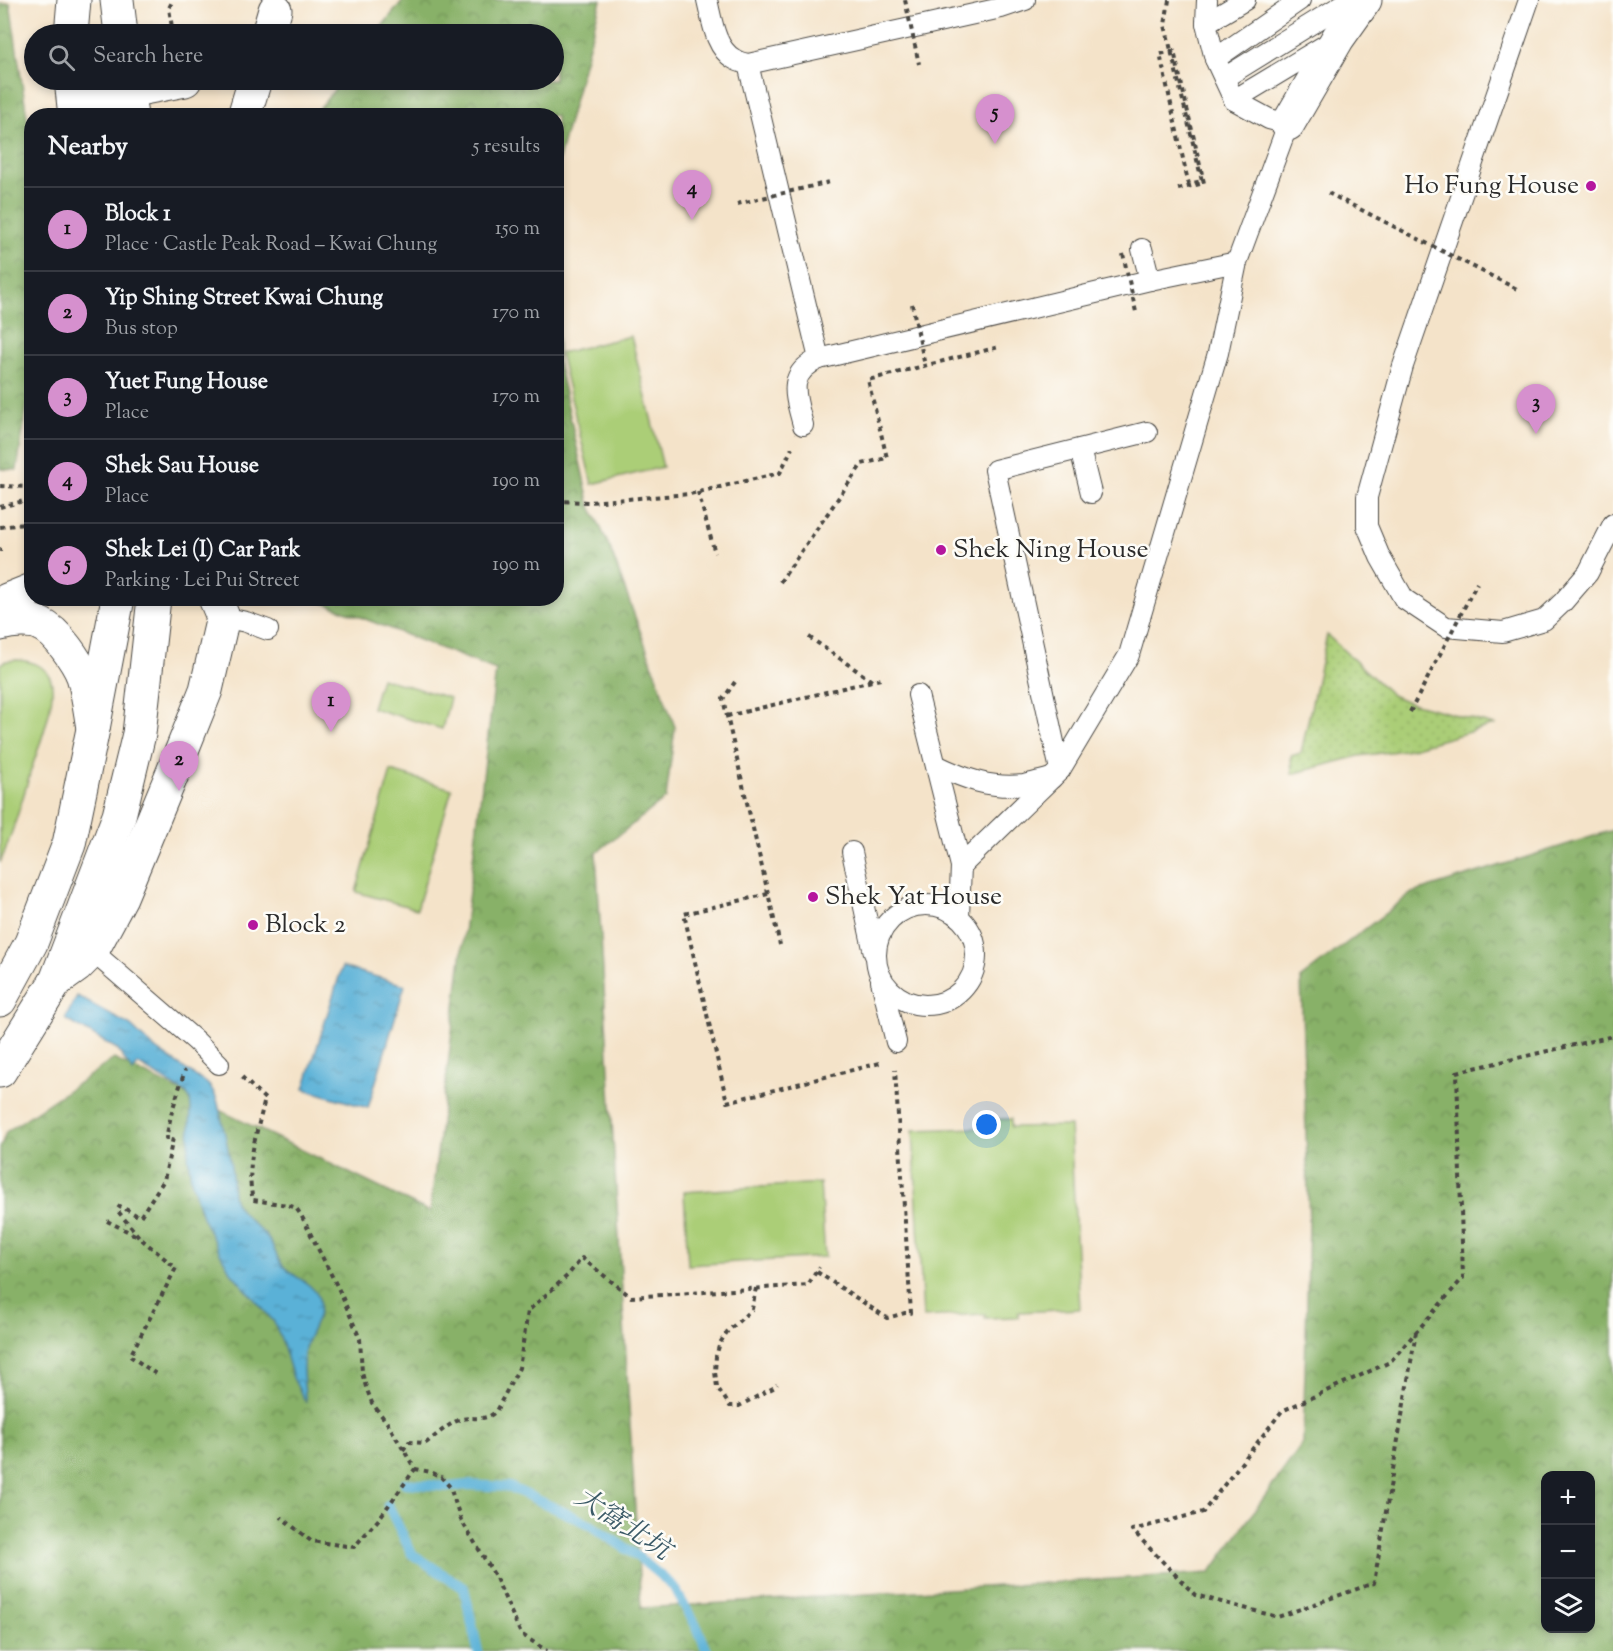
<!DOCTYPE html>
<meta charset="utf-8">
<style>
:root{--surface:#171b24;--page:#20242c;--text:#f1f3f6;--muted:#9ea1a6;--line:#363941;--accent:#d690ce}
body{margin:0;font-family:"Sorts Mill Goudy","Noto Serif TC",serif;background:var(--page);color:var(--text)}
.controls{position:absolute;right:18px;bottom:18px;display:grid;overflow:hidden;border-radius:12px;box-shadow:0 3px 9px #0003}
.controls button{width:54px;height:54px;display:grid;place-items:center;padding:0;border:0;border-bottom:2px solid var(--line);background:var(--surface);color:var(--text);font:30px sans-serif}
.you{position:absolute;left:987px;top:1125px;width:21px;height:21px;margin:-15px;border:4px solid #fff;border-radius:50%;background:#1a73e8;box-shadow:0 0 0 9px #1a73e833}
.badge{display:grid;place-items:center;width:39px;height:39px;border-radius:50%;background:var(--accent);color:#111;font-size:20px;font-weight:700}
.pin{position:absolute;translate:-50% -50px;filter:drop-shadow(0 2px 3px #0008)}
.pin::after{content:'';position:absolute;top:32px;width:21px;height:18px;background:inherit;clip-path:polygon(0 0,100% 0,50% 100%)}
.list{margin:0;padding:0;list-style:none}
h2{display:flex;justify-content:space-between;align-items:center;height:78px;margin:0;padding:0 24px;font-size:26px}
h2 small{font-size:20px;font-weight:400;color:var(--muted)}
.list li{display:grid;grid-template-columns:39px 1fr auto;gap:18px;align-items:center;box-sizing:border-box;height:84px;padding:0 24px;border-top:2px solid var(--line)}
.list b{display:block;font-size:22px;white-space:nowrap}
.list p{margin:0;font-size:20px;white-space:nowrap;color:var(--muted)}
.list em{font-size:20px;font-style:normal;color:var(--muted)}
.icon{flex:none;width:33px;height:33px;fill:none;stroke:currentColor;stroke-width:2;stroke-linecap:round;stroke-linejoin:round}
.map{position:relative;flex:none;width:1613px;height:1651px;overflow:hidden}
.search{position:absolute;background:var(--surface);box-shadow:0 3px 9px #0003;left:24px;top:24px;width:540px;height:66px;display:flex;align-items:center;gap:15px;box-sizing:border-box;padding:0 21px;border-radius:33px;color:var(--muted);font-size:22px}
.panel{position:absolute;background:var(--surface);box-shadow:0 3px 9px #0003;left:24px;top:108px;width:540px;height:498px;border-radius:24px}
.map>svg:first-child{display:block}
.green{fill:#abce77;stroke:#6b7c51;stroke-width:1.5}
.forest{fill:url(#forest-crowns);stroke:#5a6e4a;stroke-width:1.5;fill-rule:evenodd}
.garden{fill:url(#garden-dots);stroke:#6b7c51;stroke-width:1.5}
.water{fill:url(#water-ripples);stroke:#426e81;stroke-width:1.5}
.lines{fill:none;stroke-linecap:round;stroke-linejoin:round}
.stream{stroke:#5ab1d7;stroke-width:10}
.lane-casing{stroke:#494743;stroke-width:22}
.street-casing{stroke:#494743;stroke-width:35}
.secondary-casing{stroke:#494743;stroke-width:35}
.primary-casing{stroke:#494743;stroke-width:35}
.path{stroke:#494743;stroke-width:4;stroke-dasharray:4.5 4.5;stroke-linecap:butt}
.lane{stroke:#fff;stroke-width:20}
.street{stroke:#fff;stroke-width:33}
.secondary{stroke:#fff;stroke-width:33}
.primary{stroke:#fff;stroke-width:33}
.path-bridge{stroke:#494743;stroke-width:4;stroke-dasharray:4.5 4.5;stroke-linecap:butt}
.poi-dot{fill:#b5179e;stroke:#fdfcf7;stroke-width:2}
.labels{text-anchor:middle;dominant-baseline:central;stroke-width:5;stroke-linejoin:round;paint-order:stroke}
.poi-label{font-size:26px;fill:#2b2b2b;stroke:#fdfcf7;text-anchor:start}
.water-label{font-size:27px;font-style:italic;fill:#3b5a67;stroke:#fdfcf7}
</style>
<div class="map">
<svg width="1613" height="1651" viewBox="0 0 1613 1651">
<defs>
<pattern id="forest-crowns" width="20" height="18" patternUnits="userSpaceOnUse" patternTransform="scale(1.5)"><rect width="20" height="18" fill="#88b168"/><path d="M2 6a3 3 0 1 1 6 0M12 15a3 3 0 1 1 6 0" fill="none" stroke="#6f9056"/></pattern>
<pattern id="garden-dots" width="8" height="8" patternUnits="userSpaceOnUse" patternTransform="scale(1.5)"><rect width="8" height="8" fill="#abce77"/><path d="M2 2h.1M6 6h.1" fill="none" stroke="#93b167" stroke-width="1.8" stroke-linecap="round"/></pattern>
<pattern id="water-ripples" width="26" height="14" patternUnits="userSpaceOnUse" patternTransform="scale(1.5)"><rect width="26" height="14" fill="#5ab1d7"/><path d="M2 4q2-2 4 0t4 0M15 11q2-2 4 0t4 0" fill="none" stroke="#4b90af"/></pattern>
</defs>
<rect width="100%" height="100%" fill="#fdfcf7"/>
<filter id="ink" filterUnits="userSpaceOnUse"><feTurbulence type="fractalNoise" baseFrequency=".0167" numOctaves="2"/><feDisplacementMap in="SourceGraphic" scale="12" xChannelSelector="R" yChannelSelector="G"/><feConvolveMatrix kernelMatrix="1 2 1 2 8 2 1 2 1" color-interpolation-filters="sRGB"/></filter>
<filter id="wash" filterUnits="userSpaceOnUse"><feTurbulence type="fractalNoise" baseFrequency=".008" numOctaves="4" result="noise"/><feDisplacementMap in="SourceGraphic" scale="24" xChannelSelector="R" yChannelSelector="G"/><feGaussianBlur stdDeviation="1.35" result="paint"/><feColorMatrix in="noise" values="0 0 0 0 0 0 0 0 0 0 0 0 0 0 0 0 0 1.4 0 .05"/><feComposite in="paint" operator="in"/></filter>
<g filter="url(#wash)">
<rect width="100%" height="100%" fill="#f4e3c9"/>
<g class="green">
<path d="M 631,336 L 663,467 L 592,484 L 560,353 Z"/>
<path d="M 17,660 C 31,661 46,665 51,680 C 57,701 38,749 31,770 C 22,802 13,833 0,863 L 0,664 L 6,661 Z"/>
<path d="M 381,678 L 450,698 L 442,729 L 372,708 Z"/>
<path d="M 391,771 L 452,789 L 417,909 L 356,892 Z"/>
<path d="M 1011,1119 L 1011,1127 L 1070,1126 L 1080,1309 L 1018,1312 L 1018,1317 L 985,1318 L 985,1314 L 923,1317 L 913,1130 L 980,1128 L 980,1120 Z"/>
<path d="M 820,1183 L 825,1257 L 688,1265 L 684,1192 Z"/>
</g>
<g class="forest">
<path d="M 403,0 L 601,0 L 557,166 L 556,116 L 314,115 L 342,80 L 554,80 L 554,34 L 376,34 Z"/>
<path d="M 10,3 L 32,150 L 31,380 L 17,470 L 0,469 L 0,4 Z"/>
<path d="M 557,308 L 558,362 L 589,502 L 610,548 L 675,727 L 666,798 L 596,853 L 641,1608 L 1210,1573 L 1303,1443 L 1309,1225 L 1301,978 L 1412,893 L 1613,830 L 1613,1651 L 0,1651 L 0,1149 L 6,1132 L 114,1059 L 430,1212 L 496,670 L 314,599 L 556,598 ZM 1546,1476 L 1590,1476 L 1590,1628 L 1546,1628 Z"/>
</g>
<path class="garden" d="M 1327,635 L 1392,695 L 1408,702 L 1494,725 L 1405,750 L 1359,756 L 1292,774 L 1291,756 L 1301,753 Z"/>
<g class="water">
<path d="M 342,967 L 405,985 L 368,1108 L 304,1089 Z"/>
<path d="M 77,996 L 131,1026 L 154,1048 L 200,1079 C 210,1083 215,1093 218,1103 C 223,1127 230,1151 232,1175 C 233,1184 231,1193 235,1202 C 243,1219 262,1227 271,1243 C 275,1249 276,1257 281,1263 C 290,1277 310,1280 318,1296 C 325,1314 309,1332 305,1348 C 301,1366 304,1385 306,1403 L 293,1378 L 283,1344 L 274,1322 L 230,1271 L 220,1253 L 202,1217 L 191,1180 L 188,1157 L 191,1109 L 190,1099 L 186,1093 L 138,1064 L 133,1072 L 117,1049 L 65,1019 Z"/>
</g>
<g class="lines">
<g class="stream">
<path d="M 405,1483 L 450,1487 L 467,1485 L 510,1487 L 589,1524 L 637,1556 L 673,1586 L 698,1629 L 707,1651"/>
<path d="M 388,1505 L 412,1554 L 464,1588 L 478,1651"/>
</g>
</g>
</g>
<g filter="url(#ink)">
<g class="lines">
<g class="lane-casing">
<g id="lane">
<path d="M 707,0 C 712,20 715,48 734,59 C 738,62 744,63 748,64 L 1001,8 L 1025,0"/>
<path d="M 1529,0 L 1403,366 L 1367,497 L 1367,526 L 1380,557 L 1404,599 L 1446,627 L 1503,632 L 1544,620 L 1563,602 L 1588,573 L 1613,524"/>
<path d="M 1206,23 L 1245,0"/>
<path d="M 1215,59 L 1300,0"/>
<path d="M 748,64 L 819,359 C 785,374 796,397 803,425"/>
<path d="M 1224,78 L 1350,0"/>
<path d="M 1234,100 L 1332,41"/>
<path d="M 1142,249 L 1150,280"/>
<path d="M 819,359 L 1150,280 L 1237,262"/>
<path d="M 1080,449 L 1091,493"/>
<path d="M 223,617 L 246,622 L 268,630"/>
<path d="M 918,695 L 961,866"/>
<path d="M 936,765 C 965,779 991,789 1024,785 C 1033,783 1043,780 1052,778"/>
<path d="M 1060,770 L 995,470 L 1147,432"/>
<path d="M 852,852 L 874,953"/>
<circle cx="926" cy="955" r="50"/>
<path d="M 959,916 L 961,866 L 1060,770 L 1129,655 L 1218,353 L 1237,262 L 1288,124 L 1269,119 L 1234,100 L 1215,59 L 1206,23 L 1207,0"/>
<path d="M 92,951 L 196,1041 L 219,1064"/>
<path d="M 881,981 L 896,1042"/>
</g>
</g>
<g class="street-casing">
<g id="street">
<path d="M 1288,124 L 1338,38 L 1365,0"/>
<path d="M 0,607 L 7,600 L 32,590"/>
<path d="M 0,624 C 11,621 32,619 42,625 C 57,632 77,661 83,676 C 88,692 90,711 93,728"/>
<path d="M 56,981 L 77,966 L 92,951 L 121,897 L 178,760 L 206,690 L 223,617 L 215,598"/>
</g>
</g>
<g class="secondary-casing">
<path id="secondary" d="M 98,94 L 128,91 L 185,80"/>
</g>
<g class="primary-casing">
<g id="primary">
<path d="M 117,0 L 121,34"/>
<path d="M 71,34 L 74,0"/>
<path d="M 268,34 L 275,10"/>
<path d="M 71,80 L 75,116"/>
<path d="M 95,80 L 99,116"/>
<path d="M 126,80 L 131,116"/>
<path d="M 244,116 L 255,80"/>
<path d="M 0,1000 L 31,943 L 69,844 L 93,729 L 118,598"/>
<path d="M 0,1071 L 56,981 L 119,816 L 139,734 L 154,598"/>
</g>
</g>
<g class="path">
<path d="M 1169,0 L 1165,25 L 1202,181 L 1189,184 L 1187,177"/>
<path d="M 173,34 L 169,8 L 173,0"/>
<path d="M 0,486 L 32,487"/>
<path d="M 698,492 L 715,553"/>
<path d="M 556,501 L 589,502 L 690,494 L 780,473 L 792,448"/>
<path d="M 0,507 L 32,499"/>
<path d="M 0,527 L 32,523"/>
<path d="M 0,550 L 2,550"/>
<path d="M 780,582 L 862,464 L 887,458 L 868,380 L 999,347"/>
<path d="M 809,637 L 872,681 L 881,679"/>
<path d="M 735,682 L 723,699 L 780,945"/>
<path d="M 727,716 L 872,681"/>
<path d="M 768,894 L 684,914 L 727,1102 L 880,1063"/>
<path d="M 242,1077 L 265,1099 C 257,1133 245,1165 253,1200 L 288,1205 L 296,1208 L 301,1215 L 341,1294 L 360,1339 L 362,1373 L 366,1387 L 372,1403 L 388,1424 L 415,1469 L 378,1520 L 354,1547 L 311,1541 L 281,1517"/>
<path d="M 107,1221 L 137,1236"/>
<path d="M 817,1272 L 887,1318 L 905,1313 L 911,1313 L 895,1070"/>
<path d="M 756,1288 L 752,1309 L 727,1332 L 720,1343 L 716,1356 L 715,1372 L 717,1387 L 730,1406 L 739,1406 L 775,1387 L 777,1384"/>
<path d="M 1416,1332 L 1374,1583 L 1278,1617 L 1195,1595 L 1132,1530 L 1203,1512 L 1282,1411 L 1390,1362 L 1463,1278 L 1457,1072 L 1613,1036"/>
<path d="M 156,1374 L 130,1356 L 176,1268 L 140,1238 L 117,1210 L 120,1206 L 140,1217 L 164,1180 L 173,1138 L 166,1138 L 172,1111 L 185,1070"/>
<path d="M 403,1450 L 409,1442 L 426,1443 C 434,1437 450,1423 459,1420 C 472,1415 485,1423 496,1411 L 519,1368 L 528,1311 L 568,1275 L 582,1258 L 631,1297 L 808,1285 L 819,1267"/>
<path d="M 415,1469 L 431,1472 L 441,1477 L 450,1487 L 461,1520 L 495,1576 L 521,1634 L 547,1651"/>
</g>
<use href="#lane" class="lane"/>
<use href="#street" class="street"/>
<use href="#secondary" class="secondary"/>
<use href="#primary" class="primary"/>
<g class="path-bridge">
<path d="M 905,0 L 919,64"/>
<path d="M 1178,189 L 1204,183 L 1174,51 L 1160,54 L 1187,177"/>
<path d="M 1328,193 L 1517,289"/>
<path d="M 737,204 L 830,182"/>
<path d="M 1123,254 L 1136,312"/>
<path d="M 912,304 L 925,366"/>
<path d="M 1410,712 L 1477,583"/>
</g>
</g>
</g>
<g class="poi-dot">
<circle cx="1591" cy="186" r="6"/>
<circle cx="941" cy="550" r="6"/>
<circle cx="813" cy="897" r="6"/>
<circle cx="253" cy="925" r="6"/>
</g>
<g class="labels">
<g class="poi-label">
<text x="1579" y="186" text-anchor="end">Ho Fung House</text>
<text x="953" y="550">Shek Ning House</text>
<text x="825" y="897">Shek Yat House</text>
<text x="265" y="925">Block 2</text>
</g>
<g class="water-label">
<text transform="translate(622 1525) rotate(33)">大窩北坑</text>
</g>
</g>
</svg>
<div class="controls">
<button>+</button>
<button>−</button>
<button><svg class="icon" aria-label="layers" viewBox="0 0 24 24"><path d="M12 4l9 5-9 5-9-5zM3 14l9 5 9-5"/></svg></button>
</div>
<div class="you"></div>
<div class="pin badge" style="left:331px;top:732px">1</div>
<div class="pin badge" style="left:179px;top:791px">2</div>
<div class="pin badge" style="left:1536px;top:434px">3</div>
<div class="pin badge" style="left:692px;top:220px">4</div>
<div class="pin badge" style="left:995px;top:144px">5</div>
<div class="search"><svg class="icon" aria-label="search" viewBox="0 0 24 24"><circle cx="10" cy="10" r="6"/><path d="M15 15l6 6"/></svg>Search here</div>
<section class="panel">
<h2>Nearby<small>5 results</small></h2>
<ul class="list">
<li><span class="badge">1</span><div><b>Block 1</b><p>Place · Castle Peak Road – Kwai Chung</p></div><em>150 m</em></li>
<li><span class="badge">2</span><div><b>Yip Shing Street Kwai Chung</b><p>Bus stop</p></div><em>170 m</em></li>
<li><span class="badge">3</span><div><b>Yuet Fung House</b><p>Place</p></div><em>170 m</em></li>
<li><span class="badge">4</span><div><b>Shek Sau House</b><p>Place</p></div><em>190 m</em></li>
<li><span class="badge">5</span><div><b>Shek Lei (I) Car Park</b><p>Parking · Lei Pui Street</p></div><em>190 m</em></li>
</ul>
</section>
</div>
